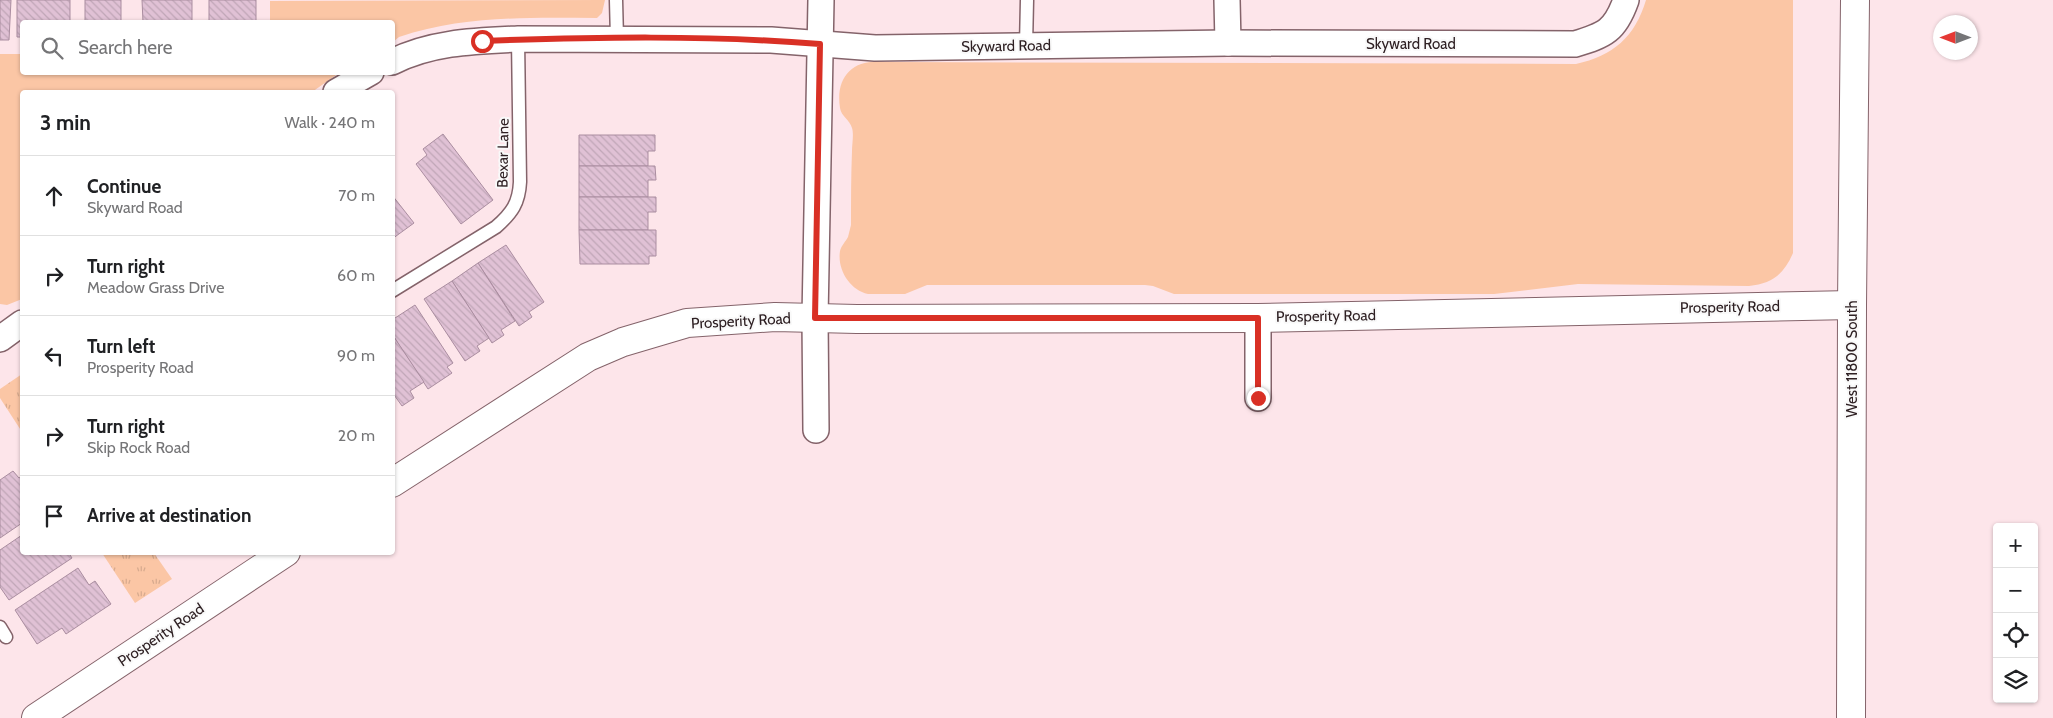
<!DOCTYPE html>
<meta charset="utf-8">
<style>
:root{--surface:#fff;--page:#f2f2f2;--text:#202124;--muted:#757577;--line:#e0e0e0}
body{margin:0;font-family:Cabin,sans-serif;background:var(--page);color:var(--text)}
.controls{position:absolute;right:15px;bottom:15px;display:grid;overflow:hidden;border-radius:5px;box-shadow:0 1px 4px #0004}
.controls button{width:45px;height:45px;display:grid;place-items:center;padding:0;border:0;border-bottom:1px solid var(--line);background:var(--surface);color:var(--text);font:25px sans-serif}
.compass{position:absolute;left:1933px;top:15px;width:45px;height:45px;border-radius:50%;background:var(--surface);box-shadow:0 1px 4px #0004;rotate:270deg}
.stop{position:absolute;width:15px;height:15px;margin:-11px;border:4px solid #d93025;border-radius:50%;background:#fff}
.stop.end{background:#d93025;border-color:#fff;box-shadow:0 1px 5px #0008}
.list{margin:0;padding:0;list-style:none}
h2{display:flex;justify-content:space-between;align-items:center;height:65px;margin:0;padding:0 20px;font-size:21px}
h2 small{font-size:16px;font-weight:400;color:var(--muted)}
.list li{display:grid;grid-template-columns:32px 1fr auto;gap:15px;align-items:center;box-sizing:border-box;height:80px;padding:0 20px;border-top:1px solid var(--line)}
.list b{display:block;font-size:19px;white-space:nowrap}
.list p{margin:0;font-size:16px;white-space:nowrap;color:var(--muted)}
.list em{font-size:16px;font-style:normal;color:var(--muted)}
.icon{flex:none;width:28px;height:28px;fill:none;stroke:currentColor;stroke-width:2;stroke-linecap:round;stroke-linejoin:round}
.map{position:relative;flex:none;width:2053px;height:718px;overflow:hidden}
.search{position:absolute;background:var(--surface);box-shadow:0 1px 4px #0004;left:20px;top:20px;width:375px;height:55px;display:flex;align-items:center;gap:12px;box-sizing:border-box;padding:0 18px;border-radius:5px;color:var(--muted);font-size:19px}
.panel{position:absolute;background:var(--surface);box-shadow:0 1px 4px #0004;left:20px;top:90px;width:375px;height:465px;border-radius:5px}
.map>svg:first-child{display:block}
.grass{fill:url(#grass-tufts)}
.green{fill:#fbc6a5}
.building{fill:url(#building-back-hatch);stroke:#aa8da0}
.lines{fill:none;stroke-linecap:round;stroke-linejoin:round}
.service-casing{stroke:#84636a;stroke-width:15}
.minor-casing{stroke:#84636a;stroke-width:28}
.tertiary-casing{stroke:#84636a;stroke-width:30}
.primary-casing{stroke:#84636a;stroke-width:30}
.service{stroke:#fff;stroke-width:12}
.minor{stroke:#fff;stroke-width:25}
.tertiary{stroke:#fff;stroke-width:28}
.primary{stroke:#fff;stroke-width:28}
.route{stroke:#d93025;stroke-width:6}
.labels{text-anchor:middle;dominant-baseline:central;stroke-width:4;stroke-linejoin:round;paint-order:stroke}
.street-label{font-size:15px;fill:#2e2023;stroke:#f9f9f9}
</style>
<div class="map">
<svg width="2053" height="718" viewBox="0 0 2053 718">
<defs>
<pattern id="grass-tufts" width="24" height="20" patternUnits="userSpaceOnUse" patternTransform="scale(1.25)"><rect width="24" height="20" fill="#fbc6a5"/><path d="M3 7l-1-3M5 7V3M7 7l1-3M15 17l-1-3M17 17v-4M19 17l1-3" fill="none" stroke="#d7aa8e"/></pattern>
<pattern id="building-back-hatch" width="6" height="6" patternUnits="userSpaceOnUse" patternTransform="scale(1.25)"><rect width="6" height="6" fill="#e0c1d5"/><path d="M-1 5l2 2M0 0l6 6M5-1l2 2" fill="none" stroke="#c0a6b7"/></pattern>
</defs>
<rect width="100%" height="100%" fill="#fde5ea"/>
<g class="grass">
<path d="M 22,374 L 22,432 L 0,398 L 0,389 Z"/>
<path d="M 102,553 L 154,553 L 172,579 L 135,603 Z"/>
</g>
<g class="green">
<path d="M 605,0 L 602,13 L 597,18 C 528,18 466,15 399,37 L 393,42 L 392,22 L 270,22 L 270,1 Z"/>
<path d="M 1646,0 L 1793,0 L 1793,253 C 1784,274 1772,284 1749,286 L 1578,284 L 1494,294 L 1174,294 L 1153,286 L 1145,285 L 927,285 L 905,294 L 868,294 C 850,290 837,270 840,251 C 841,246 846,241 848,237 C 849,233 850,229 851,225 C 851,200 851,176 852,151 C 852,144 854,134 852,128 C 850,120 841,116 840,108 C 835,76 854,58 885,62 L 1576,64 C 1613,56 1635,37 1646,0 Z"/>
<path d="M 0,54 L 22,54 L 22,72 L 339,73 L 312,92 L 22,92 L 22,299 L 7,305 L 0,304 Z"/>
</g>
<g class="building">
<path d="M 0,0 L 11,0 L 9,40 L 0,40 Z"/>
<path d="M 17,0 L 70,0 L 70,22 L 22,22 L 22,37 L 17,37 Z"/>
<rect x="85" y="0" width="36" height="22"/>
<path d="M 142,0 L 192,0 L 192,22 L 143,22 Z"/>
<rect x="209" y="0" width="47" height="22"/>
<path d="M 443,134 L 493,200 L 461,224 L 416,164 L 427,155 L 423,149 Z"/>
<path d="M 579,135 L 655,135 L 655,151 L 648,151 L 648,166 L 579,166 Z"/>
<path d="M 579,166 L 655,166 L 656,180 L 648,180 L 648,197 L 579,197 Z"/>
<path d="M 392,195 L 414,223 L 392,239 Z"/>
<path d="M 579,197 L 656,197 L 656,212 L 648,212 L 648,230 L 579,230 Z"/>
<path d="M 579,230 L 656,230 L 656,256 L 649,256 L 649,264 L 580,264 Z"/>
<path d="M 506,245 L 544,302 L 529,312 L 532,317 L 519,326 L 478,263 Z"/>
<path d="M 478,263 L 515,321 L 501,330 L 504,335 L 492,343 L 452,281 Z"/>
<path d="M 452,281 L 489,338 L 477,346 L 480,351 L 465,361 L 424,299 Z"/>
<path d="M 415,305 L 453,363 L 447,367 L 452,373 L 428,389 L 392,334 L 392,320 Z"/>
<path d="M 392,334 L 424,382 L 410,391 L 414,398 L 402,406 L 392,392 Z"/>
<path d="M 13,471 L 19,478 L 22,476 L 22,523 L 0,538 L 0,480 Z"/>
<path d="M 22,535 L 22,552 L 68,552 L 72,558 L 9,600 L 0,587 L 0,550 Z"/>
<path d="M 78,568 L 89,585 L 95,581 L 111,604 L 66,634 L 62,628 L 37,644 L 15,610 Z"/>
</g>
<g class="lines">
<g class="service-casing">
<g id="service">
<path d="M 616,0 L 617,39"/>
<path d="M 1026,46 L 1027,0"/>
<path d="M 392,291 L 496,227 C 512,213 519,203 520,182 L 518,39"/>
<path d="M 0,627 L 6,637"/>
</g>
</g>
<g class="minor-casing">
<g id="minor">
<path d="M 1227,0 L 1228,43"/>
<path d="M 392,62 C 431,42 475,41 518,39 L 771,40 L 875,48 L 1228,43 L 1575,44 C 1605,35 1615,31 1626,0"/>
<path d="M 336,92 L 371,72"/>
<path d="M 1258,318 L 1258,398"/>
<path d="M 0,339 L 22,323"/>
<path d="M 816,430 L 815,318 L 821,0"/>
</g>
</g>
<g class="tertiary-casing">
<g id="tertiary">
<path d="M 392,483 L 588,357 L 623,342 L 687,323 L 775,317 L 857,319 L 1258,318 L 1852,305"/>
<path d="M 36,718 L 286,552"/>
</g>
</g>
<g class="primary-casing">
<path id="primary" d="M 1851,718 L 1852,305 L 1855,0"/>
</g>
<use href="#service" class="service"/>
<use href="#minor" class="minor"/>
<use href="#tertiary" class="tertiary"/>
<use href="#primary" class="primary"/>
</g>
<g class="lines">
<path class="route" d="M 482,41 C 594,37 708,35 820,44 L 815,318 L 1258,318 L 1258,398"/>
</g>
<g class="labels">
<g class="street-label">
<text x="1411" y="44">Skyward Road</text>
<text transform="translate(1006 46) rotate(-1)">Skyward Road</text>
<text transform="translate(503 153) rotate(-89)">Bexar Lane</text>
<text transform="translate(1730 307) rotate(-1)">Prosperity Road</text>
<text transform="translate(1326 316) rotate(-1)">Prosperity Road</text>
<text transform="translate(741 321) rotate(-3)">Prosperity Road</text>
<text transform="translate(1852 359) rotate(-90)">West 11800 South</text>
<text transform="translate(161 635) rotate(-34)">Prosperity Road</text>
</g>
</g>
</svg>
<div class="controls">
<button>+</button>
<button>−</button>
<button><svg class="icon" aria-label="locate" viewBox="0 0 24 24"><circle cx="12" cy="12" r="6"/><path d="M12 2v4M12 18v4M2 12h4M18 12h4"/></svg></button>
<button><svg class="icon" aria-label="layers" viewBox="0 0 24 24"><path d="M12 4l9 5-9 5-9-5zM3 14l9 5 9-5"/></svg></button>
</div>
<svg class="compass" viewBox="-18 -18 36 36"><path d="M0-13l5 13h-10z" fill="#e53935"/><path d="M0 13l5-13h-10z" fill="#757577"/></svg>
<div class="stop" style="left:482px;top:41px"></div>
<div class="stop end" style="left:1258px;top:398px"></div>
<div class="search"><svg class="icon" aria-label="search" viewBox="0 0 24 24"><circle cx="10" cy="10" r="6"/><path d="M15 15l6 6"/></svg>Search here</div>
<section class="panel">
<h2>3 min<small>Walk · 240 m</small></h2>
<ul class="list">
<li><svg class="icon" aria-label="ahead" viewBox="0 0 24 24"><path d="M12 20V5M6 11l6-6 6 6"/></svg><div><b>Continue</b><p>Skyward Road</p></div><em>70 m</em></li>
<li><svg class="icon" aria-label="right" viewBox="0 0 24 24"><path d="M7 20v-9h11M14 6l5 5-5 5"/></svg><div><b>Turn right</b><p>Meadow Grass Drive</p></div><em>60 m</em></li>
<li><svg class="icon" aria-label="left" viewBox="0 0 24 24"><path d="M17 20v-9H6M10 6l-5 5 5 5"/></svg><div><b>Turn left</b><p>Prosperity Road</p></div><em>90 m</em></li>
<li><svg class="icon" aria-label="right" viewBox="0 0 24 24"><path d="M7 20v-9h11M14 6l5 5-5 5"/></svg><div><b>Turn right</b><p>Skip Rock Road</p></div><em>20 m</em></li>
<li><svg class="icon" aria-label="arrive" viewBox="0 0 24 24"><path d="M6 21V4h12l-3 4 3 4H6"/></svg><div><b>Arrive at destination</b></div></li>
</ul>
</section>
</div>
